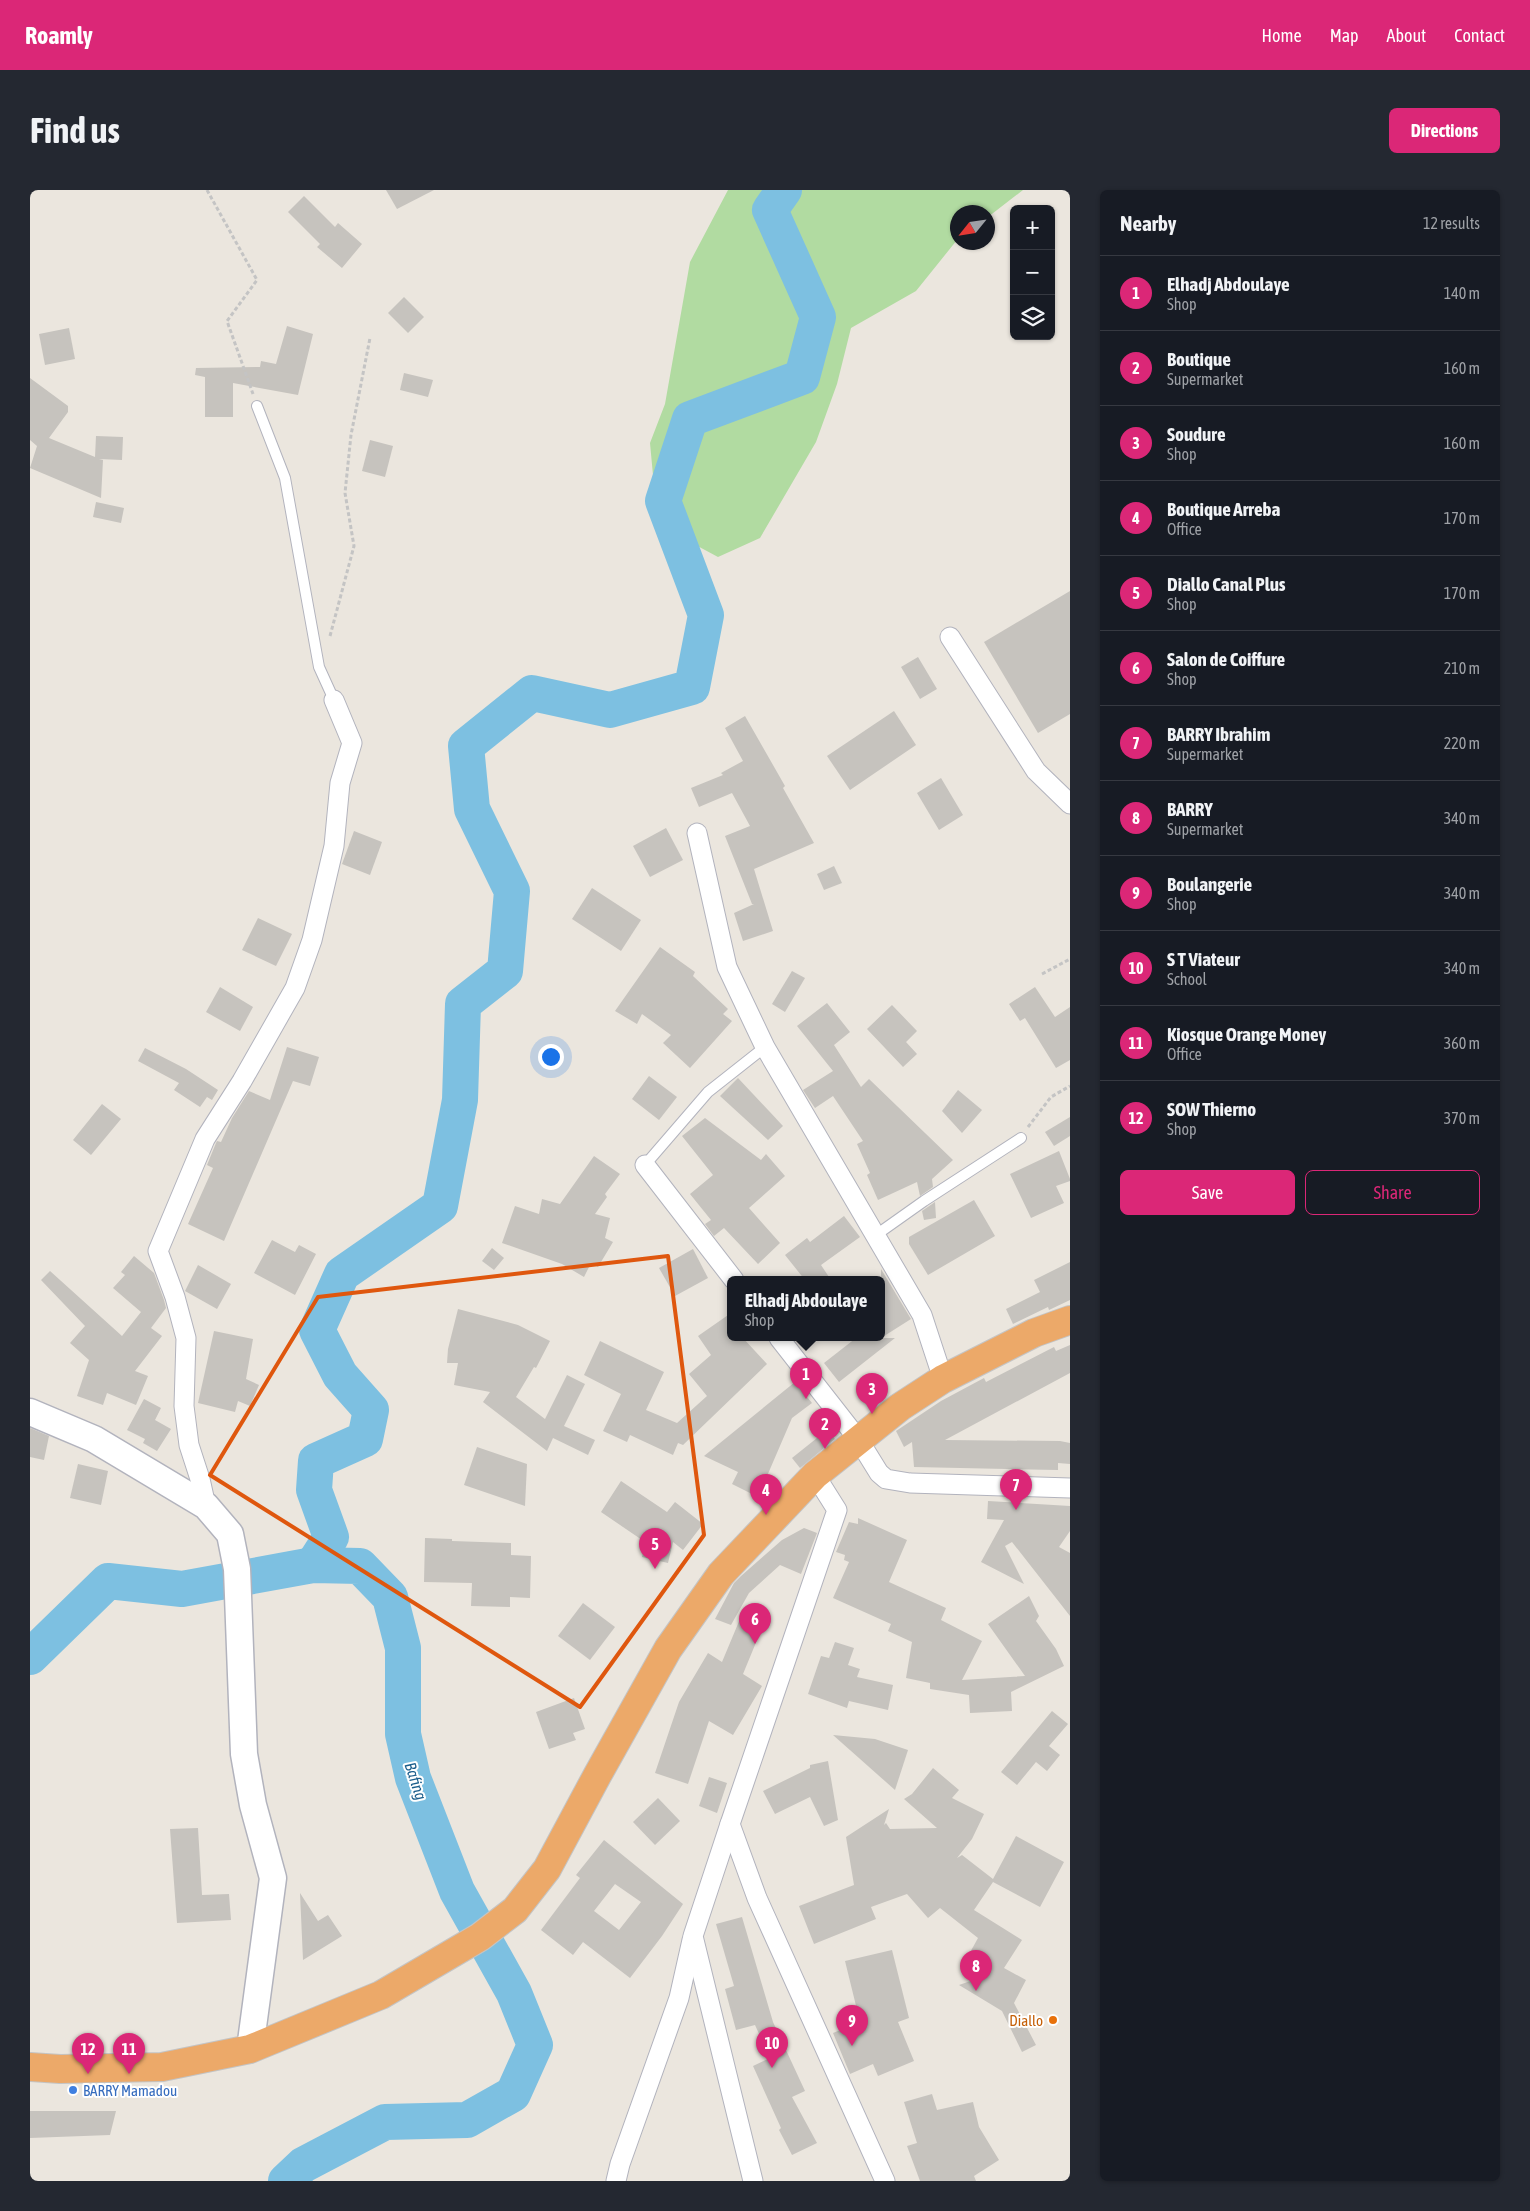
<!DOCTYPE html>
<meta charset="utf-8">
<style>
:root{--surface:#171b24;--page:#242831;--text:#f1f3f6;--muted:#9ea1a6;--line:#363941;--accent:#db2777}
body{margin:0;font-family:"Asap Condensed",sans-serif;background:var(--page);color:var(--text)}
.controls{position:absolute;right:15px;top:15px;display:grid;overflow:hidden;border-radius:8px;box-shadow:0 1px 4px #0004}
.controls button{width:45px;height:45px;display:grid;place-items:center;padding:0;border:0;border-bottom:1px solid var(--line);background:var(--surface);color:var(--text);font:25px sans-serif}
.compass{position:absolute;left:920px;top:15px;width:45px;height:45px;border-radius:50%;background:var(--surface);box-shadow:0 1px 4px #0004;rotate:240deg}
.you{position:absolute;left:520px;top:866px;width:18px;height:18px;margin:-12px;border:4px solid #fff;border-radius:50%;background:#1a73e8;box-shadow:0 0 0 8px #1a73e833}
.badge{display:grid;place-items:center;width:32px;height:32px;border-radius:50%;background:var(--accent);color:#fff;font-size:16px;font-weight:700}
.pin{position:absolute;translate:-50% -41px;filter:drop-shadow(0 1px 2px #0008)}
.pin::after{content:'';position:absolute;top:26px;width:18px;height:15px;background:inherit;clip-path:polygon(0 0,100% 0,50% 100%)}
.popup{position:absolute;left:697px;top:1086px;width:158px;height:65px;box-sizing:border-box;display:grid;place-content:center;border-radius:8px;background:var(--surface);filter:drop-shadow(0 1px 4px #0005);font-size:16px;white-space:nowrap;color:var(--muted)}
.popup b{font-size:19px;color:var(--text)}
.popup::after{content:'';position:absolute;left:50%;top:100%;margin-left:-10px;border:10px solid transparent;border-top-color:var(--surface)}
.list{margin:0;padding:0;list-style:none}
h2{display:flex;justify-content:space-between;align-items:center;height:65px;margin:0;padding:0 20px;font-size:21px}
h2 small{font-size:16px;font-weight:400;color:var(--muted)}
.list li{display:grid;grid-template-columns:32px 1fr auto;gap:15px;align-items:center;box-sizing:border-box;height:75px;padding:0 20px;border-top:1px solid var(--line)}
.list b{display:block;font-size:19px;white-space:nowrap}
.list p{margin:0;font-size:16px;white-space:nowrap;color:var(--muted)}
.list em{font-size:16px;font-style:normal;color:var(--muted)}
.actions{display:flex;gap:10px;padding:15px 20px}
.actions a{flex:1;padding:11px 0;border:1px solid var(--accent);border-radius:8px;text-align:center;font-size:18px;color:var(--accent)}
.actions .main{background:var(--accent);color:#fff}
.icon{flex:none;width:28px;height:28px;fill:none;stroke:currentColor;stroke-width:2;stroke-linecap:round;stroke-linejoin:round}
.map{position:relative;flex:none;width:1040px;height:1991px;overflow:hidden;border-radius:8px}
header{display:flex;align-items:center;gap:30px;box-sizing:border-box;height:70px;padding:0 25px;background:var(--accent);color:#fff}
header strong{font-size:24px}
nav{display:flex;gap:28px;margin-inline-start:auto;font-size:18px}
.intro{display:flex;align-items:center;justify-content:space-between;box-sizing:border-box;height:120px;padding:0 30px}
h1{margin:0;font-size:35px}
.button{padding:12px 22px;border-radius:8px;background:var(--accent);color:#fff;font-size:18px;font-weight:700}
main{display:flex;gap:30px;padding:0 30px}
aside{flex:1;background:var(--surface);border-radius:8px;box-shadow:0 1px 4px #0004}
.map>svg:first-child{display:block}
.green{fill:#b1dba1}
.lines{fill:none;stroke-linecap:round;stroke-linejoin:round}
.river{stroke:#7dc0e1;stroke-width:36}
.building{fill:#c6c3be;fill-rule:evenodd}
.lane-casing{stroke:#b2b3bd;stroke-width:12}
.street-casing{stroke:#b2b3bd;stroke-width:21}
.secondary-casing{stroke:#b2b3bd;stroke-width:29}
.highway-casing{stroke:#c4c4c4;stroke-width:30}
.path{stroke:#c4c4c4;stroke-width:3;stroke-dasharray:4 2.5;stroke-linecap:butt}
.lane{stroke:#fff;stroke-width:10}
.street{stroke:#fff;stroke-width:19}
.secondary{stroke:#fff;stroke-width:26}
.highway{stroke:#eca969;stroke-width:28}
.marked{fill:none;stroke:#df570e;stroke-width:4;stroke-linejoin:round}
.food-dot{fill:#e8710a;stroke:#fff;stroke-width:2}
.shop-dot{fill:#3f7fe0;stroke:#fff;stroke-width:2}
.labels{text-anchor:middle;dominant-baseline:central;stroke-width:4;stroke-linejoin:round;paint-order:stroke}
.food-label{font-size:15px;fill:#c56008;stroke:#fff;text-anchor:end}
.shop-label{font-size:15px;fill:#366cbe;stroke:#fff;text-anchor:start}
.water-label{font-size:16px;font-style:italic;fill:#1d5f8c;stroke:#fff}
</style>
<header>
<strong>Roamly</strong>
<nav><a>Home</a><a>Map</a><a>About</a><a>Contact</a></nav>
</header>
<div class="intro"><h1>Find us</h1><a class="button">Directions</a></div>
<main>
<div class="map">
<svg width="1040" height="1991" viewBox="0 0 1040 1991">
<rect width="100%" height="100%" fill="#ebe6de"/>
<path class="green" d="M 698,0 L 993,0 L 958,27 L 958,22 L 928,22 L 927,50 L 886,101 L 821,138 L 807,194 L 786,252 L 730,348 L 688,367 L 634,338 L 624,296 L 620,253 L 635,214 L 660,72 Z"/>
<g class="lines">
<g class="river">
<path d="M 283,1375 L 301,1347 L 284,1300 L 286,1271 L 335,1249 L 341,1220 L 310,1185 L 287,1140 L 312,1084 L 410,1016 L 430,910 L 433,814 L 475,781 L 482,701 L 442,619 L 436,556 L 502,503 L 580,520 L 662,497 L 676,425 L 633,311 L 660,229 L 772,187 L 788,127 L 740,20 L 754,0"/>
<path d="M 0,1467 L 78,1391 L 152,1399 L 283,1375 L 330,1376 L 360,1407 L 373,1458 L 373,1544 L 383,1588 L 427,1701 L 484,1803 L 505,1855 L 483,1904 L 437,1930 L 355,1932 L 273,1975 L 256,1991"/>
</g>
</g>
<g class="building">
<path d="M 356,0 L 404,0 L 367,19 Z"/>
<path d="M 274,6 L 305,37 L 308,33 L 332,54 L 312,78 L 287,57 L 290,54 L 258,22 Z"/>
<path d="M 374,107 L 394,127 L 378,143 L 358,123 Z"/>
<path d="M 257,136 L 283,144 L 268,205 L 203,193 L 203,227 L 175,227 L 175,187 L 165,185 L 166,178 L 230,177 L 231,171 L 246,174 Z"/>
<path d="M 39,138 L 45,169 L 15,175 L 9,144 Z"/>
<path d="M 374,183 L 403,190 L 398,207 L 370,200 Z"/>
<path d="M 0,188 L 38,216 L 38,222 L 19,248 L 65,267 L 66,246 L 93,247 L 92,270 L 69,269 L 73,270 L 71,308 L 0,278 L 7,256 L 0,250 Z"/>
<path d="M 340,250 L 363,256 L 355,287 L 332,281 Z"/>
<path d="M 66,312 L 94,318 L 91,333 L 63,327 Z"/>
<path d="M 1040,401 L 1040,524 L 1008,543 L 954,452 Z"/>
<path d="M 888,467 L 907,499 L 890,509 L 871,477 Z"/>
<path d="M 864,521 L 886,555 L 820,600 L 797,566 Z"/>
<path d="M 715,526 L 755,596 L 753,598 L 784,653 L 724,679 L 743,741 L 713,751 L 704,723 L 724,714 L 722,714 L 695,646 L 720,636 L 702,603 L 669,617 L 661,598 L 693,585 L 691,583 L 713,571 L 695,538 Z"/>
<path d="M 911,588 L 933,625 L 909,640 L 887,603 Z"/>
<path d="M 636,638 L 653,670 L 620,687 L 603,656 Z"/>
<path d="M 324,641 L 352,652 L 340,685 L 312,674 Z"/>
<path d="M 804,676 L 812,693 L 794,700 L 787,684 Z"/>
<path d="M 562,698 L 611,730 L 591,761 L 542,729 Z"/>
<path d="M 228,728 L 262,744 L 246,776 L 212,760 Z"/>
<path d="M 630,757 L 665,782 L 663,786 L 698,819 L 693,824 L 702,831 L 660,878 L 633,853 L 641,845 L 612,824 L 607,834 L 585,821 Z"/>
<path d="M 762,781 L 775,788 L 755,822 L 742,814 Z"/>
<path d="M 190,797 L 223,817 L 210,841 L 176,822 Z"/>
<path d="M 1005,797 L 1025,827 L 1040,817 L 1040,870 L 1026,878 L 995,828 L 990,831 L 979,814 Z"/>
<path d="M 797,813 L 820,842 L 804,855 L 831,897 L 839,889 L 923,970 L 902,989 L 903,997 L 890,1006 L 887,992 L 848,1010 L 837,985 L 840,983 L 827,954 L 833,951 L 803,906 L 785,918 L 773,900 L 803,881 L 767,836 Z"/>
<path d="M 862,815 L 887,841 L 876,852 L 887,864 L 873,877 L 837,839 Z"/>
<path d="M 257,857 L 289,867 L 280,896 L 263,891 L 194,1051 L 158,1034 L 183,978 L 177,975 L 186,953 L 187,951 L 191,952 L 202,928 L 219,901 L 240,910 Z"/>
<path d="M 115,858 L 156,879 L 188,900 L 182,910 L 177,907 L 170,917 L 144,900 L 149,893 L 108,871 Z"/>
<path d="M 619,886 L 647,907 L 629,930 L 602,909 Z"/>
<path d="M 708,888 L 753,936 L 738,950 L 690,906 Z"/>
<path d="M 928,900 L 952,920 L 932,943 L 912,921 Z"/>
<path d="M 72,914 L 91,929 L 61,965 L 43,950 Z"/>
<path d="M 1040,927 L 1040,946 L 1024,956 L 1015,942 Z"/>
<path d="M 675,928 L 731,970 L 736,964 L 755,986 L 719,1018 L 750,1053 L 728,1074 L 694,1038 L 684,1046 L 675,1034 L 681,1030 L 660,1004 L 683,985 L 652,946 Z"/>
<path d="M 1029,961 L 1040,989 L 1040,991 L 1026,996 L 1034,1013 L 1001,1028 L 980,984 Z"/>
<path d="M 564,966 L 590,984 L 575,1004 L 577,1007 L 565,1024 L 580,1028 L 575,1048 L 583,1052 L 568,1077 L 561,1073 L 554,1087 L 532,1074 L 472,1053 L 485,1016 L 509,1024 L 512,1009 L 530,1014 Z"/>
<path d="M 944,1010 L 965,1046 L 898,1085 L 879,1054 L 879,1047 Z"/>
<path d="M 905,1012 L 906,1028 L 894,1030 L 892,1021 Z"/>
<path d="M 814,1026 L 830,1047 L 791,1075 L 801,1090 L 775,1090 L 755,1065 L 777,1048 L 780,1052 Z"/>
<path d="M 242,1050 L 265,1062 L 269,1055 L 286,1064 L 265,1105 L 224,1083 Z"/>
<path d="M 462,1058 L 474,1068 L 464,1080 L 452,1071 Z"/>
<path d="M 663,1059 L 678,1088 L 645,1106 L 629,1078 Z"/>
<path d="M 104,1066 L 124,1083 L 134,1110 L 136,1118 L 121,1138 L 132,1146 L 105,1181 L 118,1186 L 106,1215 L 77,1203 L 73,1215 L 47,1206 L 59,1170 L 40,1153 L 55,1136 L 11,1090 L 20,1081 L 92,1146 L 111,1122 L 83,1098 L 95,1085 L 91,1082 Z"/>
<path d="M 1040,1072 L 1040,1110 L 1019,1120 L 1018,1117 L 983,1134 L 976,1119 L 1010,1102 L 1004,1090 Z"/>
<path d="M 168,1075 L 201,1094 L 187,1119 L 155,1101 Z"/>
<path d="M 851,1079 L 881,1129 L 851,1148 L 865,1148 L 809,1192 L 794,1173 L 826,1148 L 851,1148 Z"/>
<path d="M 428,1119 L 488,1135 L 520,1151 L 506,1178 L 504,1177 L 486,1207 L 515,1229 L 537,1185 L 555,1194 L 534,1236 L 565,1250 L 558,1265 L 523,1248 L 517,1261 L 453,1212 L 460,1202 L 424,1195 L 428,1173 L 417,1173 L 418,1159 Z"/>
<path d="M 701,1123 L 701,1148 L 713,1148 L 737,1174 L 653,1255 L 648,1253 L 643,1265 L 600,1245 L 597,1252 L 573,1241 L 591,1204 L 554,1185 L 570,1151 L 634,1182 L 616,1220 L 647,1233 L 677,1206 L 659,1184 L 681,1165 L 668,1146 Z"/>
<path d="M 184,1141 L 223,1149 L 216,1189 L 229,1195 L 220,1216 L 208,1211 L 205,1222 L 168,1213 Z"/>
<path d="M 1040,1155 L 1040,1183 L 915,1250 L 1030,1251 L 1040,1253 L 1040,1274 L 1028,1273 L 1028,1280 L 884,1277 L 882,1252 L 874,1257 L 866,1241 L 911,1211 L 954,1188 L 956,1192 L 1024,1157 L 1026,1161 Z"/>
<path d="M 765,1192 L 782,1213 L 762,1228 L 728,1307 L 702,1294 L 708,1282 L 674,1266 Z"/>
<path d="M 114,1209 L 131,1218 L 125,1230 L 141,1239 L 127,1261 L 113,1253 L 115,1249 L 97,1240 Z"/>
<path d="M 0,1238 L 19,1246 L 14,1270 L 0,1267 Z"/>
<path d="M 797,1240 L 805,1249 L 770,1278 L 762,1268 Z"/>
<path d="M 447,1257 L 497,1274 L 495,1316 L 434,1295 Z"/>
<path d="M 48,1274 L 78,1281 L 71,1315 L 40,1308 Z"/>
<path d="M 591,1291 L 637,1322 L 645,1312 L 673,1334 L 653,1360 L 643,1352 L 638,1373 L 612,1367 L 615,1352 L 571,1322 Z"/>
<path d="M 958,1311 L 1040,1316 L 1040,1341 L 1029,1357 L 1040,1363 L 1040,1426 L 982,1352 L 975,1356 L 994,1394 L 951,1372 L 974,1330 L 957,1329 Z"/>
<path d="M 828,1328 L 877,1350 L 859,1392 L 916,1418 L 911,1430 L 952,1451 L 932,1490 L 995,1486 L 958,1434 L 999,1406 L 1009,1426 L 1006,1431 L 1026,1459 L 1034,1476 L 981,1502 L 982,1521 L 940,1523 L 939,1505 L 900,1499 L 900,1493 L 876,1488 L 882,1452 L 858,1441 L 861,1434 L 803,1408 L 819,1372 L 814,1370 L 815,1365 L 806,1362 L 819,1332 L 828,1334 Z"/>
<path d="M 774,1338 L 787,1343 L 771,1384 L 750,1375 L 719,1403 L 701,1435 L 685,1429 L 704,1393 L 711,1386 L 752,1350 Z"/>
<path d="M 395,1348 L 422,1349 L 422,1351 L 481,1353 L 481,1365 L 501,1366 L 500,1408 L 480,1407 L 480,1417 L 441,1416 L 442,1393 L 394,1392 Z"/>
<path d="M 553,1413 L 585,1437 L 560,1470 L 528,1446 Z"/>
<path d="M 710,1429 L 732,1438 L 713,1484 L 732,1496 L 703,1545 L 679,1531 L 658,1594 L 625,1583 L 649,1512 L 678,1463 L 692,1472 Z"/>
<path d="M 805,1452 L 824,1458 L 818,1475 L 830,1479 L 827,1487 L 863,1495 L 858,1520 L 819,1511 L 817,1518 L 778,1504 L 791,1466 L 799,1468 Z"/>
<path d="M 544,1508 L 555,1539 L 543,1543 L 546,1550 L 519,1559 L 506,1522 Z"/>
<path d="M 1022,1521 L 1038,1534 L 1019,1556 L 1030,1565 L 1017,1581 L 1006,1572 L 987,1595 L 971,1582 Z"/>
<path d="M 803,1545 L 845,1549 L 878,1560 L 865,1600 Z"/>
<path d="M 798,1571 L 808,1630 L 794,1636 L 780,1607 L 745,1624 L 733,1601 L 780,1578 L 780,1575 Z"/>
<path d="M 903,1578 L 929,1600 L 922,1608 L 954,1624 L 942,1649 L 927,1668 L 932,1665 L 963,1689 L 986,1646 L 1034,1672 L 1010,1717 L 963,1692 L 944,1720 L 992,1750 L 974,1778 L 996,1790 L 984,1813 L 1006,1855 L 992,1862 L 972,1821 L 929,1795 L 952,1787 L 932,1777 L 948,1748 L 910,1718 L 898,1728 L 877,1704 L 841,1717 L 846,1729 L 784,1754 L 769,1716 L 824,1695 L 816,1647 L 859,1619 L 854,1635 L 856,1633 L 860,1639 L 907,1638 L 874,1609 L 882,1604 Z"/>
<path d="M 679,1587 L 697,1593 L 687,1623 L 669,1616 Z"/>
<path d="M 628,1608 L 650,1631 L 625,1655 L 603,1632 Z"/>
<path d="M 168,1638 L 172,1705 L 199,1704 L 201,1730 L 147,1733 L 140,1639 Z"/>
<path d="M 574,1650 L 653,1714 L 632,1746 L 600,1788 L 553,1752 L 543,1765 L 511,1740 L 550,1688 L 546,1685 ZM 585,1694 L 611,1712 L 589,1740 L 564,1721 Z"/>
<path d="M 270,1703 L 288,1731 L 298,1725 L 312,1746 L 273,1770 Z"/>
<path d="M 712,1727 L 743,1832 L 775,1901 L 762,1907 L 787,1953 L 762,1965 L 749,1940 L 751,1938 L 723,1876 L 740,1868 L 725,1835 L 706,1840 L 695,1799 L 704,1796 L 686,1734 Z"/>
<path d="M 862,1760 L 879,1828 L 868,1832 L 884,1871 L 848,1886 L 843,1874 L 820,1884 L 803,1843 L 830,1832 L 815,1771 Z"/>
<path d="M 902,1904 L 907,1920 L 943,1912 L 949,1937 L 969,1970 L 944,1986 L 946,1991 L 890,1991 L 877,1956 L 887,1953 L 874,1912 Z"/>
<path d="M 0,1921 L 86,1921 L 80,1945 L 0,1948 Z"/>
</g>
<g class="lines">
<g class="lane-casing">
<g id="lane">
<path d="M 227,216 L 255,288 L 289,477 L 304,510"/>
<path d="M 615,975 L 678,902 L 735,857"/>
<path d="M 846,1045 L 894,1011 L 991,948"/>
</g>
</g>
<g class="street-casing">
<g id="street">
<path d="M 920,447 L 1006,581 L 1040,614"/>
<path d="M 667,643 L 697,777 L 735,857 L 892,1125 L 913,1189"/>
<path d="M 615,975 L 704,1090"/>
<path d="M 749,1148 L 828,1249 L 849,1283 L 856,1289 L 880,1293 L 1040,1298"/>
<path d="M 785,1285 L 807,1320 L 700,1634 L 727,1708 L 855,1991"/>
<path d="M 176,1316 L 170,1289 L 159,1255 L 154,1216 L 156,1148 L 145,1107 L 128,1061 L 175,949 L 212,891 L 265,798 L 282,750 L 304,656 L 310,593 L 322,553 L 304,510"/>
<path d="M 700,1634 L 663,1746 L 723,1991"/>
<path d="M 586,1991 L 590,1974 L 649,1808 L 662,1750"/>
</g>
</g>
<g class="secondary-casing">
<path id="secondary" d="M 0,1222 L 64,1249 L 176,1316 L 200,1344 L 207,1379 L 214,1564 L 223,1615 L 243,1688 L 220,1859"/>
</g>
<g class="highway-casing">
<path id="highway" d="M 0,1877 L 30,1879 L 132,1877 L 220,1859 L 351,1805 L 450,1747 L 485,1720 L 517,1679 L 568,1584 L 638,1459 L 691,1384 L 785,1285 L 870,1217 L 913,1189 L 1004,1143 L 1040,1130"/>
</g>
<g class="path">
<path d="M 177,0 L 227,90 L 197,131 L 223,204"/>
<path d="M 300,446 L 324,356 L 315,303 L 321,245 L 340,148"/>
<path d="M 1012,784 L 1040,769"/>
<path d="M 998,937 L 1021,907 L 1040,896"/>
</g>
<use href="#lane" class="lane"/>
<use href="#street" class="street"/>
<use href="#secondary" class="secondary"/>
<use href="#highway" class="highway"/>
</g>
<path class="marked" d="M 638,1066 L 674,1345 L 550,1517 L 180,1285 L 288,1107 Z"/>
<circle class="food-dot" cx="1023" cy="1830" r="5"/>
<circle class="shop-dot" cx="43" cy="1900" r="5"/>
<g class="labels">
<g class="food-label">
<text x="1013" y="1830">Diallo</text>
</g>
<g class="shop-label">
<text x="53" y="1900">BARRY Mamadou</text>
</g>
<g class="water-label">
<text transform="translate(386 1591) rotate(72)">Bafing</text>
</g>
</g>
</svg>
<div class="controls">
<button>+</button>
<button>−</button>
<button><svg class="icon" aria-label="layers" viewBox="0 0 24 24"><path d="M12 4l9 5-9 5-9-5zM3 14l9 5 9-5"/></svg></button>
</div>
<svg class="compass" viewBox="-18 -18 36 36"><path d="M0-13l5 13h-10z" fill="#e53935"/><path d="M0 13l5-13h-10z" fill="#9ea1a6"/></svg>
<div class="you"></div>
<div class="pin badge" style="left:776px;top:1209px">1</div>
<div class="popup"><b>Elhadj Abdoulaye</b>Shop</div>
<div class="pin badge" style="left:795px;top:1259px">2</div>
<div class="pin badge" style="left:842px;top:1224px">3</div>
<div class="pin badge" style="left:736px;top:1325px">4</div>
<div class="pin badge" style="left:625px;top:1379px">5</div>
<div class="pin badge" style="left:725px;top:1454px">6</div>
<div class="pin badge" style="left:986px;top:1320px">7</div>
<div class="pin badge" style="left:946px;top:1801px">8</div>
<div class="pin badge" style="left:822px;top:1856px">9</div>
<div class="pin badge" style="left:742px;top:1878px">10</div>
<div class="pin badge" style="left:99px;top:1884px">11</div>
<div class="pin badge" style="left:58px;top:1884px">12</div>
</div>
<aside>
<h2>Nearby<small>12 results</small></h2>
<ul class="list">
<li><span class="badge">1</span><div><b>Elhadj Abdoulaye</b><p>Shop</p></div><em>140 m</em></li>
<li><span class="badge">2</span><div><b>Boutique</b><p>Supermarket</p></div><em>160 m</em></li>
<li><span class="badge">3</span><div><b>Soudure</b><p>Shop</p></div><em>160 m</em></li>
<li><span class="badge">4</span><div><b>Boutique Arreba</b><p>Office</p></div><em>170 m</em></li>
<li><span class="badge">5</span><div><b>Diallo Canal Plus</b><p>Shop</p></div><em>170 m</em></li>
<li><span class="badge">6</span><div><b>Salon de Coiffure</b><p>Shop</p></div><em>210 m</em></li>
<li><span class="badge">7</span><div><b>BARRY Ibrahim</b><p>Supermarket</p></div><em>220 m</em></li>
<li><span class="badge">8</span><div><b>BARRY</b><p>Supermarket</p></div><em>340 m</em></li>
<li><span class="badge">9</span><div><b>Boulangerie</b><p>Shop</p></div><em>340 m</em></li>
<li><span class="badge">10</span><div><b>S T Viateur</b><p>School</p></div><em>340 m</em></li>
<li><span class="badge">11</span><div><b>Kiosque Orange Money</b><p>Office</p></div><em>360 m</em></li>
<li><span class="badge">12</span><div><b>SOW Thierno</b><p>Shop</p></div><em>370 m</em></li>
</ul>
<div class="actions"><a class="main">Save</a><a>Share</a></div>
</aside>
</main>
